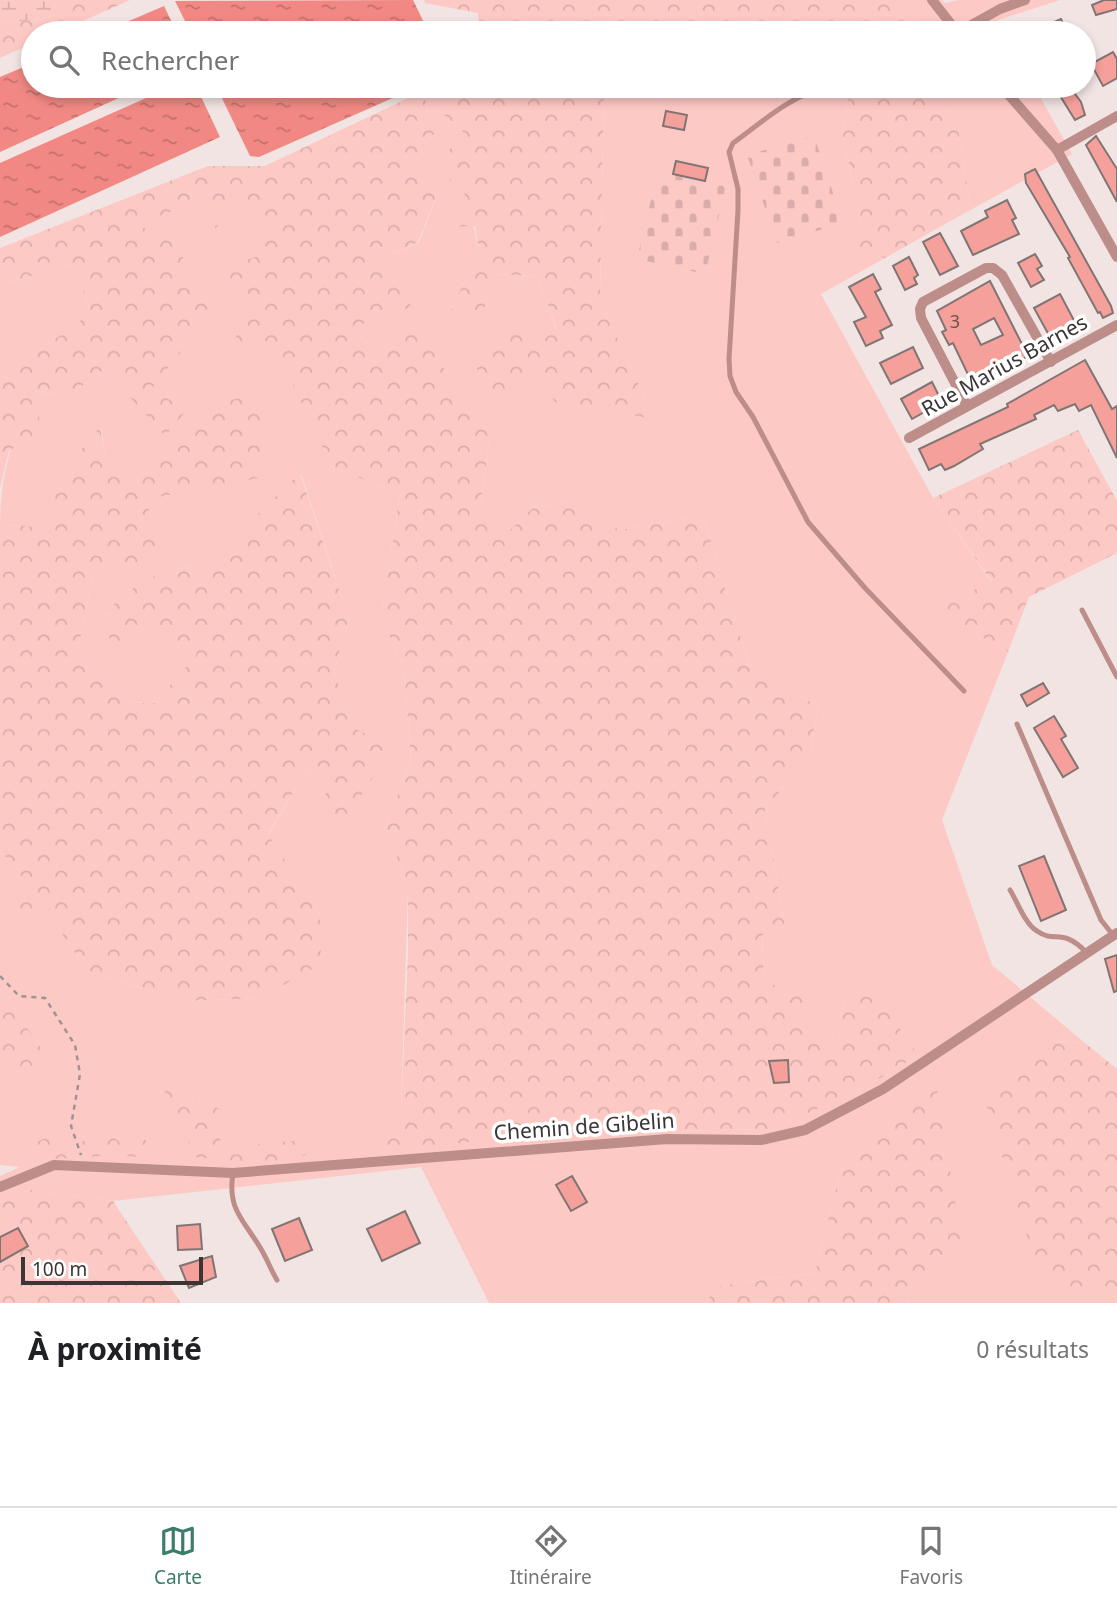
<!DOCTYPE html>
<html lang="fr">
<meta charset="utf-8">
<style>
:root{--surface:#fff;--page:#f2f2f2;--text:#202124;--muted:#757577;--line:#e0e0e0;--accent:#3c7c6b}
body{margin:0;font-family:"Noto Sans",sans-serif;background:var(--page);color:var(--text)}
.scale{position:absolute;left:21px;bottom:18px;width:182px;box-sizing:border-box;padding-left:7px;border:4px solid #3b3535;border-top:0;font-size:19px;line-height:24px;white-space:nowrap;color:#3b3535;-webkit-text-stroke:5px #fff;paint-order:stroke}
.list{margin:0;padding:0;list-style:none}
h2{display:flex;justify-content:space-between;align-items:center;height:91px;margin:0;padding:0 28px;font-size:30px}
h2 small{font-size:23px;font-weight:400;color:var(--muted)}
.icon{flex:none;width:38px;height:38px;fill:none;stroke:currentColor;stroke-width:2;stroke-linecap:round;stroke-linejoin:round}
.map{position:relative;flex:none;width:1117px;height:1303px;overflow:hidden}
.search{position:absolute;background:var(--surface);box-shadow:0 4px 10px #0003;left:21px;right:21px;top:21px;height:77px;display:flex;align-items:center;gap:18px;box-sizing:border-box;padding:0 24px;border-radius:38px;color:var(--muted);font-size:26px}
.sheet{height:203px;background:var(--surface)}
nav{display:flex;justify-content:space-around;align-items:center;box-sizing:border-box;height:98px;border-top:2px solid var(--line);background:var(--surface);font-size:19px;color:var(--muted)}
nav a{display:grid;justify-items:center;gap:4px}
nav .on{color:var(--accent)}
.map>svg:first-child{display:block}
.green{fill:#fdc9c5}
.forest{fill:url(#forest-crowns)}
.wetland{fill:url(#wetland-marsh)}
.cemetery{fill:url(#cemetery-stones)}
.water{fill:url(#water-ripples)}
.building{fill:#f6a09b;stroke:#817574;stroke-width:2;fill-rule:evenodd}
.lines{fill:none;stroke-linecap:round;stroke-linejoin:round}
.path{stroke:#9d9492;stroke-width:2.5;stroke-dasharray:5 5;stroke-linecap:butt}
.service{stroke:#bc8d89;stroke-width:5}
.minor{stroke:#bc8d89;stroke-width:10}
.labels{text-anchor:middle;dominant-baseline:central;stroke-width:7;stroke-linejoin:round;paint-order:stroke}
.number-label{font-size:18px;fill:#6a504e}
.street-label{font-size:21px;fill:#3b3535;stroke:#fff}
</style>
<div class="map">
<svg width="1117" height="1303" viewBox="0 0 1117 1303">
<defs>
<pattern id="forest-crowns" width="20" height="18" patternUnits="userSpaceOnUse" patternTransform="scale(1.75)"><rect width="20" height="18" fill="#fdc9c5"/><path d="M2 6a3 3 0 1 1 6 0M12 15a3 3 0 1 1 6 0" fill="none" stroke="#daadaa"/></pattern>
<pattern id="wetland-marsh" width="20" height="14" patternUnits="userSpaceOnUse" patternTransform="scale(1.75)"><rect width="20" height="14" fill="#fdc9c5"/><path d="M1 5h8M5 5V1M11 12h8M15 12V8" fill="none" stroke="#daadaa"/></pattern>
<pattern id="cemetery-stones" width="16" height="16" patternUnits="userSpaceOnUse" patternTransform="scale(1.75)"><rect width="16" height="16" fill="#fdc9c5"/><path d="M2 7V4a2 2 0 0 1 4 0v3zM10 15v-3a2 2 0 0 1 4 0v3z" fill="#daadaa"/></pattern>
<pattern id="water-ripples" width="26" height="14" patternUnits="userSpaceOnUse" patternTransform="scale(1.75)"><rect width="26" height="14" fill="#f18883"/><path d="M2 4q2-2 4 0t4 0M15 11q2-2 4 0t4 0" fill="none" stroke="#c4706c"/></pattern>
</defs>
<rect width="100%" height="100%" fill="#f1e4e2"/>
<g class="green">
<path d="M 903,0 L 942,0 L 945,3 L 959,0 L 1060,0 L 998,20 L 1005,33 L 901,33 L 918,22 Z"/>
<path d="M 447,86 L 439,110 L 464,133 L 467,197 L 479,250 L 451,310 L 494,274 L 538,276 L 558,334 L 498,407 L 534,374 L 655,419 L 600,301 L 604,86 L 855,86 L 849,88 L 843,136 L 863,229 L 849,250 L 885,258 L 821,294 L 933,498 L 992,583 L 932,609 L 1008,652 L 942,820 L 992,965 L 1085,1043 L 1054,1041 L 1040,1278 L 1117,1297 L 1117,1303 L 907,1303 L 912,1283 L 844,1157 L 815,1273 L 718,1286 L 705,1303 L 489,1303 L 421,1167 L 113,1201 L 29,1190 L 0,1203 L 0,1176 L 20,1167 L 0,1165 L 0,1059 L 29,1081 L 63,1054 L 44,1052 L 5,996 L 0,994 L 0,850 L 25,879 L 87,971 L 183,1001 L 260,998 L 320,914 L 268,835 L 308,768 L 331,785 L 391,749 L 351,727 L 334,671 L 349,619 L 301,474 L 210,561 L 144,579 L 152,625 L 198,654 L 155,703 L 122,702 L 78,650 L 93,574 L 147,499 L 196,412 L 138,478 L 105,457 L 101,428 L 61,511 L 38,527 L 7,525 L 0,531 C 0,470 11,445 34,390 L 67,397 L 104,369 L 165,435 L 187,410 L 151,390 L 138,226 L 200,197 L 216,200 L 216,228 L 238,203 L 259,208 L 267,253 L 258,302 L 331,466 L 400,495 L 381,616 L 404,669 L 411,760 L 386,826 L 408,889 L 401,1111 L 599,1132 L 773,1129 L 864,1088 L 918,1055 L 846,995 L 836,1036 L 804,1032 L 764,982 L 762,934 L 785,927 L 765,810 L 810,754 L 818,707 L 749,664 L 703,516 L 619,530 L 577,501 L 534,507 L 510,530 L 479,515 L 490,436 L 414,324 L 375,350 L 351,328 L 377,262 L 419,242 L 439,190 L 400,171 L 434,134 L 423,91 Z"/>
<path d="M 917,86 L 1034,86 L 1072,154 L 945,224 L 969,197 L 957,122 Z"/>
<path d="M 74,264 L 91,313 L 0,379 L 0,285 Z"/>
</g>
<g class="forest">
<path d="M 58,0 L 130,0 L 56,33 L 33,33 L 33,43 L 0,58 L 0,24 L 48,18 Z"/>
<path d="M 424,0 L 903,0 L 918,22 L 900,33 L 480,33 L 478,13 L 425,3 Z"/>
<path d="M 447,86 L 604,86 L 600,301 L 655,419 L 555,402 L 534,374 L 498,407 L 470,356 L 508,323 L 558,333 L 538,276 L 494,274 L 482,317 L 451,310 L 479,250 L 475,226 L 448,227 L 467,197 L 436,165 L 464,133 L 439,110 Z"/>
<path d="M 855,86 L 917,86 L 957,122 L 969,197 L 945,224 L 885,258 L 848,250 L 863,229 L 843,136 L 849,88 Z"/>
<path d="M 423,91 L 434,134 L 401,171 L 439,190 L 418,242 L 377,262 L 412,307 L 351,328 L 375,350 L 414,324 L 490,436 L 479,515 L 510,530 L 534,507 L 577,501 L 619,530 L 703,516 L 749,664 L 818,707 L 810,754 L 765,810 L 785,927 L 762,935 L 764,982 L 805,993 L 804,1031 L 836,1036 L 846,995 L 879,998 L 918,1055 L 864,1088 L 773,1129 L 599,1132 L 384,1149 L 401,1111 L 408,952 L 408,889 L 386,826 L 411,760 L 404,669 L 381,616 L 400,495 L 331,466 L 275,346 L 231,344 L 258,302 L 220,269 L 267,253 L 258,208 L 238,203 L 215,229 L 216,201 L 200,198 L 139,226 L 171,238 L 215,310 L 151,389 L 187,410 L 165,436 L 104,369 L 67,397 L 35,390 L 41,430 L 9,451 L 0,488 L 0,379 L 91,313 L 74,264 L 0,285 L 0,248 L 208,166 L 265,166 Z"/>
<path d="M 266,389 L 259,478 L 147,499 L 158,556 L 93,574 L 78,650 L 122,702 L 155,703 L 197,654 L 152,625 L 114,647 L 99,617 L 144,579 L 210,561 L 300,473 L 349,619 L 334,671 L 351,726 L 392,749 L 340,827 L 310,819 L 331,785 L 308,768 L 268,834 L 320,914 L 321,964 L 260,998 L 183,1001 L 87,971 L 48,913 L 2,912 L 24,879 L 0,850 L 0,531 L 7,525 L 38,527 L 61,511 L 48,489 L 100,427 L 105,457 L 138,478 L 196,412 Z"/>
<path d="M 1078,430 L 1117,501 L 1117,553 L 1029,597 L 1008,652 L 931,609 L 992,582 L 933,498 Z"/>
<path d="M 0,994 L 5,996 L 44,1052 L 65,1054 L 29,1081 L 0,1059 Z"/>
<path d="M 1054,1041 L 1085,1043 L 1117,1069 L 1117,1297 L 1040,1279 L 987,1107 Z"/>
<path d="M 158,1078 L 221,1110 L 220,1147 L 305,1140 L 306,1155 L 261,1164 L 196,1157 Z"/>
<path d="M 937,1089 L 963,1251 L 912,1283 L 907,1303 L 705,1303 L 718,1286 L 815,1273 L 844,1157 Z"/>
<path d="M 107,1131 L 120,1143 L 140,1132 L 159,1159 L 115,1155 L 39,1160 L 30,1145 L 59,1132 L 74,1145 Z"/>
<path d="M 29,1190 L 113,1201 L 181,1303 L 0,1303 L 0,1203 Z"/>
</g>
<path class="wetland" d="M 0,0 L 58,0 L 48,18 L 0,24 Z"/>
<g class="cemetery">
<path d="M 814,136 L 843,223 L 777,243 L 747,155 Z"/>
<path d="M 658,170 L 726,186 L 705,274 L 637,259 Z"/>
</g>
<g class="water">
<path d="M 413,0 L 429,33 L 191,33 L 175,1 Z"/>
<path d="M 164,6 L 177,33 L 101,33 Z"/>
<path d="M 33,63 L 33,86 L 145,86 L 0,152 L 0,77 Z"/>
<path d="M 173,86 L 196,86 L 220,137 L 0,237 L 0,163 Z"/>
<path d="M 216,86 L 420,86 L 259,157 L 250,156 Z"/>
</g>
<g class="building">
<path d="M 1104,0 L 1117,0 L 1117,9 L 1096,15 L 1092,5 Z"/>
<path d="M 1061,19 L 1065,28 L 1060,30 L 1061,33 L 1028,33 Z"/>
<path d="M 1113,52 L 1117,59 L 1117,78 L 1103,86 L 1091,64 Z"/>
<path d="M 1054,86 L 1069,86 L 1081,102 L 1085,115 L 1075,120 Z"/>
<path d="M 666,111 L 687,115 L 684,130 L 663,126 Z"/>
<path d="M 1096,136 L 1117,169 L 1117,202 L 1086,145 Z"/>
<path d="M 676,161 L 708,168 L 705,181 L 673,174 Z"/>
<path d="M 1035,169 L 1111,306 L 1113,313 L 1103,318 L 1100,312 L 1098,313 L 1068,258 L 1070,257 L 1026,183 L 1025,174 Z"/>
<path d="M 1007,200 L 1016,218 L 1012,220 L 1019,234 L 973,255 L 961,231 L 988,217 L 985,211 Z"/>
<path d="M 940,233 L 958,266 L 940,275 L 923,242 Z"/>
<path d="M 1035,254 L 1042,266 L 1037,269 L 1044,280 L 1031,287 L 1018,263 Z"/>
<path d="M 909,257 L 918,275 L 914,278 L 917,284 L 905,290 L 893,266 Z"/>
<path d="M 873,274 L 881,289 L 875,292 L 892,325 L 880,331 L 883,338 L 866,346 L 854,322 L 866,317 L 849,287 Z"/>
<path d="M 990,281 L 1028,356 L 973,385 L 953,343 L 949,345 L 942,332 L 946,330 L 937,311 ZM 994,318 L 1003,335 L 981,345 L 973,329 Z"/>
<path d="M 1060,294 L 1077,326 L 1051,339 L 1034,308 Z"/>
<path d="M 913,347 L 923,368 L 891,384 L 880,363 Z"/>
<path d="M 1085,360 L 1112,409 L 1117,406 L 1117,458 L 1091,405 L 1079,411 L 1075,404 L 1058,411 L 1054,405 L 1034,415 L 1036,419 L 980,444 L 983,449 L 954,466 L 945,470 L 941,464 L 929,470 L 919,449 L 1008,407 L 1007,404 Z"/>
<path d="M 932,382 L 942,402 L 912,419 L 901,399 Z"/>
<path d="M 1043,683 L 1049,693 L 1027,706 L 1021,695 Z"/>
<path d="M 1054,716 L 1066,736 L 1061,739 L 1078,768 L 1063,777 L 1034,728 Z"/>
<path d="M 1044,856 L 1066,910 L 1041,921 L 1019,866 Z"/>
<path d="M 1117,955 L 1117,991 L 1114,992 L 1105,959 Z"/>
<path d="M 788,1060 L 789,1082 L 774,1083 L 769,1061 Z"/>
<path d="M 572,1176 L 587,1202 L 571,1211 L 556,1185 Z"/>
<path d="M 405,1211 L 420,1243 L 382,1261 L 367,1229 Z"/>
<path d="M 299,1218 L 312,1250 L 285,1261 L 272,1229 Z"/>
<path d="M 200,1224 L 202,1249 L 178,1250 L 177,1226 Z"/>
<path d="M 18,1228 L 28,1246 L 0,1262 L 0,1237 Z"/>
<path d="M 212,1256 L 216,1277 L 189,1288 L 180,1266 Z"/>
</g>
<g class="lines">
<path class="path" d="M 0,976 L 19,996 L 45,998 L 75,1045 L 80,1074 L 71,1126 L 81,1155"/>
<g class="service">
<path d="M 828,86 C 792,95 762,122 733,143 L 729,152 L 738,189 L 738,210 L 729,359 L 730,376 L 736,392 L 753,417 L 808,522 L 865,588 L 964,691"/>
<path d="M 1082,610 L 1117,677"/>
<path d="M 1017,724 L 1101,920 L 1113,935"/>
<path d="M 1010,890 C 1017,901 1025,924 1037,931 C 1055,944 1062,927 1086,952"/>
<path d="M 233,1173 C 227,1210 244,1220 261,1249 C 267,1259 271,1270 277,1280"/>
</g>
<g class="minor">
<path d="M 932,0 L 958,33"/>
<path d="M 957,33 L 1000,9 L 1025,0"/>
<path d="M 1001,86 L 1057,150 L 1117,257"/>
<path d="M 1057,150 L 1117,116"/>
<path d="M 967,406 L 921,318 L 920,309 L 923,302 L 986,268 L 993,268 L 1002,275 L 1051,362"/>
<path d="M 909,438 L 1117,325"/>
<path d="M 0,1187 L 54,1165 L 233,1173 L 667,1139 L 761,1140 L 805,1130 L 883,1089 L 1117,933"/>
</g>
</g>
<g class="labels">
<g class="number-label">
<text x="955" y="321">3</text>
</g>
<g class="street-label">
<text transform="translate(1004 365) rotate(-29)">Rue Marius Barnes</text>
<text transform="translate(584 1126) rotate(-4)">Chemin de Gibelin</text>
</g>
</g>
</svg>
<div class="scale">100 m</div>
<div class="search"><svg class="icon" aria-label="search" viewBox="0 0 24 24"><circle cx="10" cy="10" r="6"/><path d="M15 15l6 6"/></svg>Rechercher</div>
</div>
<section class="sheet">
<h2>À proximité<small>0 résultats</small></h2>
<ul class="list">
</ul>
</section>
<nav>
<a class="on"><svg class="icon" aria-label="map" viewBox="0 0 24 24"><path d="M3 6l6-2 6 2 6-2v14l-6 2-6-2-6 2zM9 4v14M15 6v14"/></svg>Carte</a>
<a><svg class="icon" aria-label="directions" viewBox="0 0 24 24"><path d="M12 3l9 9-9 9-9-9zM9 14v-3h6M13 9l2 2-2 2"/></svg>Itinéraire</a>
<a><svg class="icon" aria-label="saved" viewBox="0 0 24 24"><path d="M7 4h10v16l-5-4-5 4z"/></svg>Favoris</a>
</nav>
